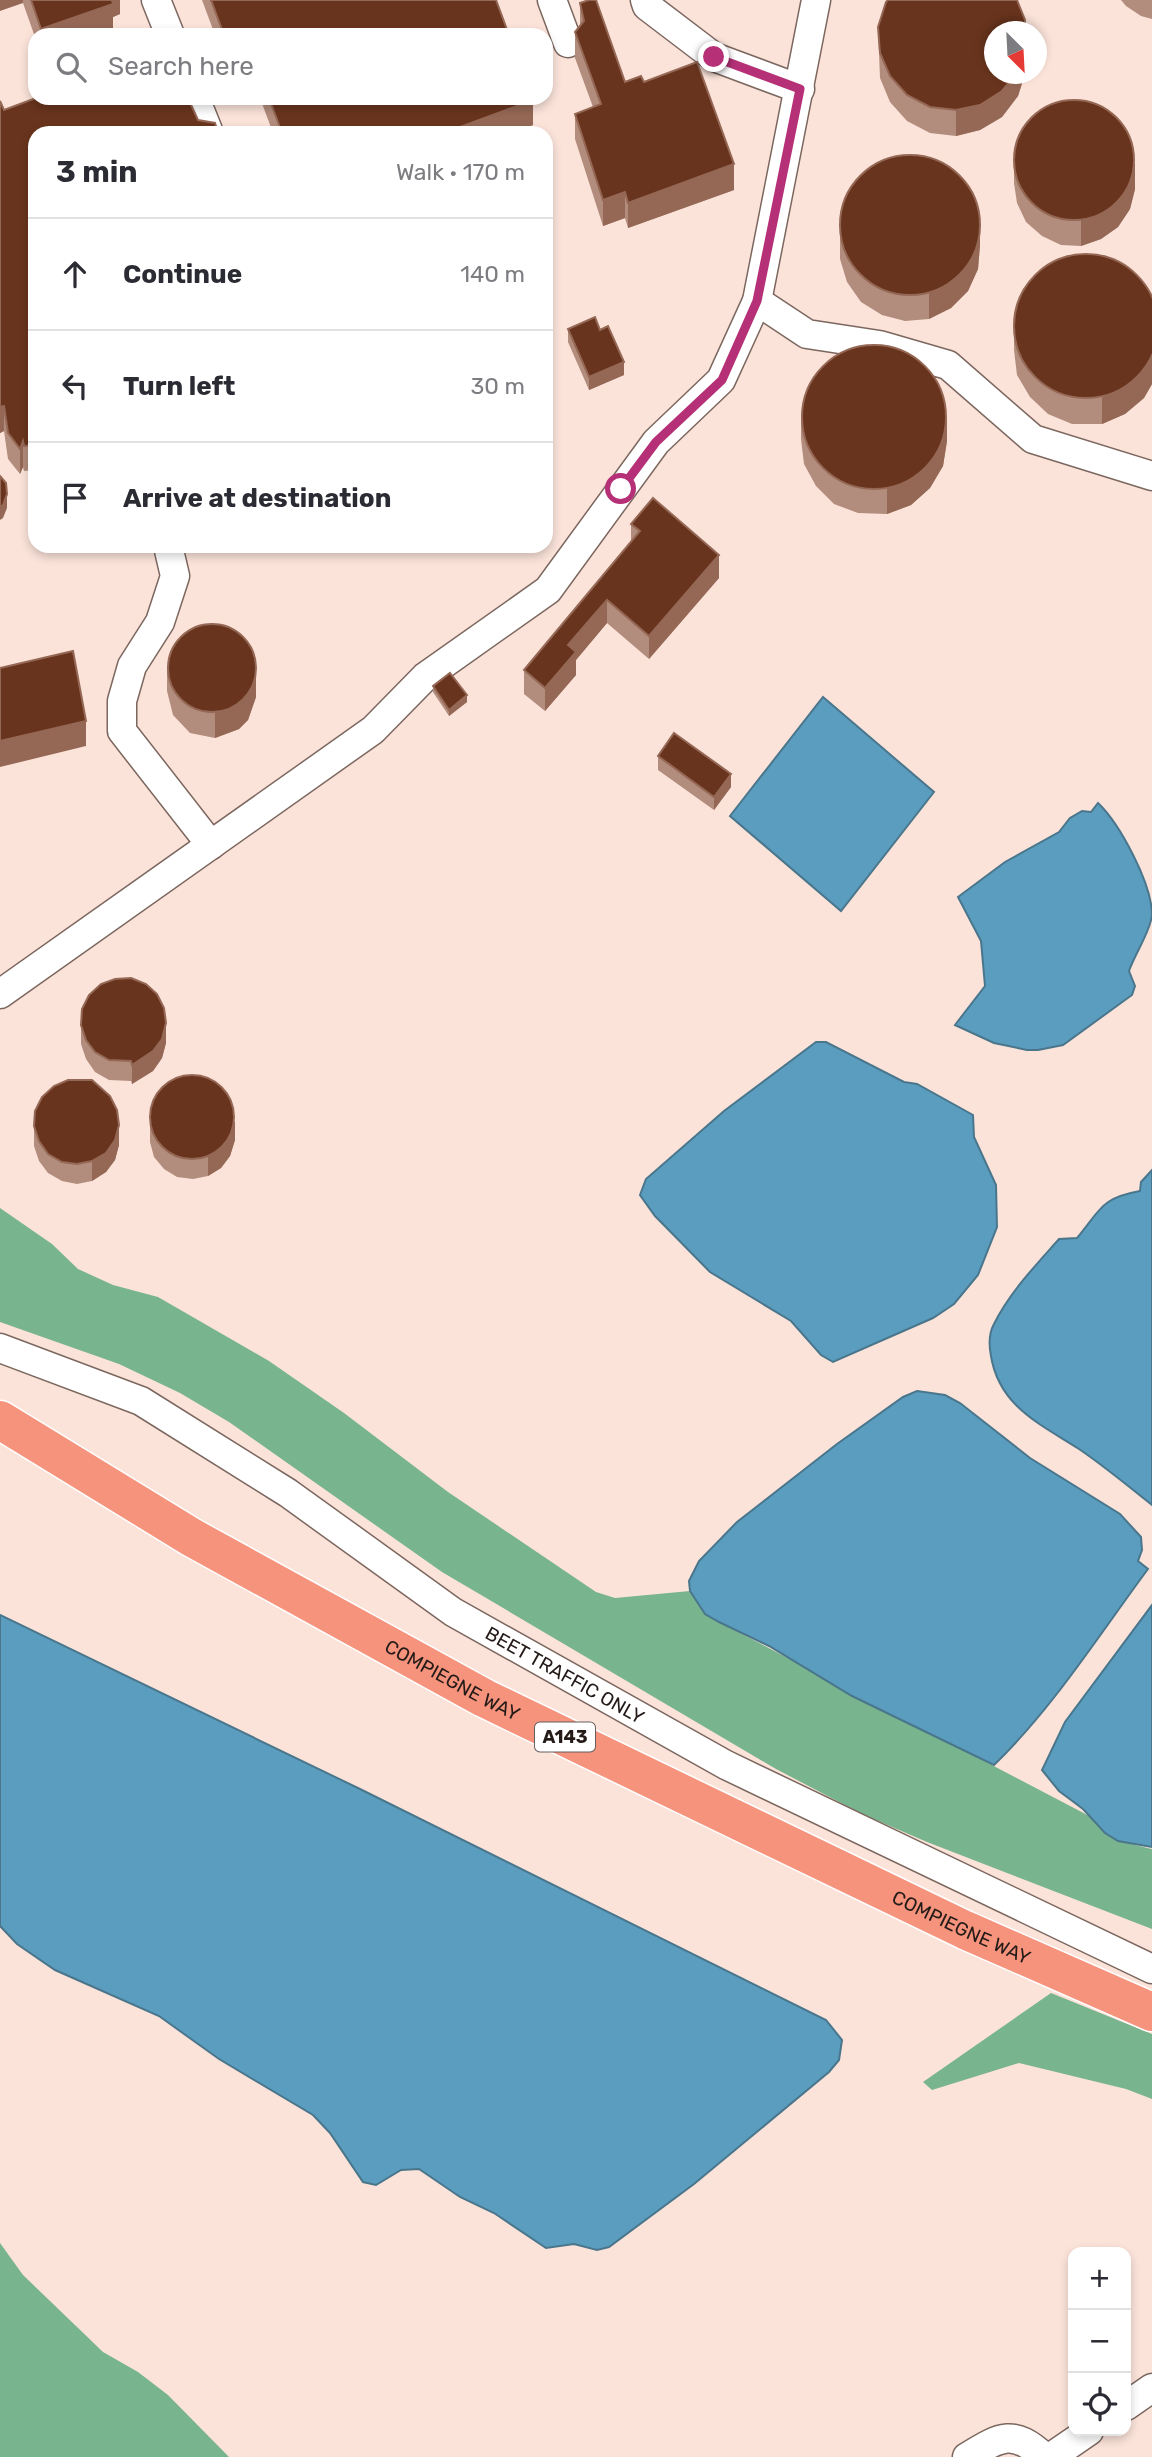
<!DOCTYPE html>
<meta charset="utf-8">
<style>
:root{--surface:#fff;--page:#f2f2f3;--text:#2b2b33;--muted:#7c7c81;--line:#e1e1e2}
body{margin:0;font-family:Rubik,sans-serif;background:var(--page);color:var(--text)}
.controls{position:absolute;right:21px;bottom:21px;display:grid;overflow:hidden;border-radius:14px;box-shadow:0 4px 10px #0003}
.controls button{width:63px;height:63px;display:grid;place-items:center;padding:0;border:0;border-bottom:2px solid var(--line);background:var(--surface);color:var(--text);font:35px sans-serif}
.compass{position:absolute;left:984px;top:21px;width:63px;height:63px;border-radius:50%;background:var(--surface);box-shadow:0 4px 10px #0003;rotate:156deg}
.stop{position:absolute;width:21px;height:21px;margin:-16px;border:5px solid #b53076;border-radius:50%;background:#fff}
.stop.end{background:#b53076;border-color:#fff;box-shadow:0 2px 7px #0008}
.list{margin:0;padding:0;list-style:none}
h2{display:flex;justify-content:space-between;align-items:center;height:91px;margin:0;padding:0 28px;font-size:30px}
h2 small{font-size:23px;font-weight:400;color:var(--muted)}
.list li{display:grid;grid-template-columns:46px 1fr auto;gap:21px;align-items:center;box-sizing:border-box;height:112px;padding:0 28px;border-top:2px solid var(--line)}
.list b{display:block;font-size:26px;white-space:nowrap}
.list em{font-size:23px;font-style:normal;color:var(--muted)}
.icon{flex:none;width:38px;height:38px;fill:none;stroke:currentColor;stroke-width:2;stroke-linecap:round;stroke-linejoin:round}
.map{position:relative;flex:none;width:1152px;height:2457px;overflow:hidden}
.search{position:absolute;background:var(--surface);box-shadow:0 4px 10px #0003;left:28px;top:28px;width:525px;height:77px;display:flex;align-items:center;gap:18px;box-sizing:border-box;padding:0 24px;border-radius:21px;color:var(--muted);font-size:26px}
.panel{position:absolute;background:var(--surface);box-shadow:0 4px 10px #0003;left:28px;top:126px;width:525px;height:427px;border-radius:21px}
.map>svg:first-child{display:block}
.forest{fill:#78b48d}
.water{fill:#5b9dbe;stroke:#4a768c;stroke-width:2}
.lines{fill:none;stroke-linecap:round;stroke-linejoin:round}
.minor-casing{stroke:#7c675f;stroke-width:31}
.highway-casing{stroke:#fff;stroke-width:41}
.minor{stroke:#fff;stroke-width:28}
.highway{stroke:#f5937c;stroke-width:38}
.wall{fill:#b28c7c}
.shaded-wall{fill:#956856}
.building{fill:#69341d;stroke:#956856;stroke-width:2}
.route{stroke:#b53076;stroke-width:9}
.labels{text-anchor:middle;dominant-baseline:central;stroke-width:7;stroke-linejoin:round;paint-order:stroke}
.shield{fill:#fff;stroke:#665f5d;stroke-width:2}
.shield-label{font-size:18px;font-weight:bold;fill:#241b18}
.street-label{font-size:19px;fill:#241b18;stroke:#fff}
</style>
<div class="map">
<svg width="1152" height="2457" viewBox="0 0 1152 2457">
<rect width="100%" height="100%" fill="#fbe3da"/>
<g class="forest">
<path d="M 0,1208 L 52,1244 L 78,1269 L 113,1285 L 158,1297 L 269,1361 L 344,1413 L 448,1492 L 596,1592 L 615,1598 L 690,1591 L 705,1614 L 719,1622 L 1093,1818 C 1110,1840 1126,1843 1152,1849 L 1152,1929 L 927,1842 L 862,1814 L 776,1769 L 442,1572 L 229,1422 L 180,1393 L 119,1364 L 0,1322 Z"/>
<path d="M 1051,1993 L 1152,2034 L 1152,2099 L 1126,2089 L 1019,2063 L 932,2090 L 923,2082 Z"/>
<path d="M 0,2243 L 23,2275 L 103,2352 L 138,2372 L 168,2395 L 229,2457 L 0,2457 Z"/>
</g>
<g class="water">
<path d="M 823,697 L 934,792 L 841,911 L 730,816 Z"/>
<path d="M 1098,803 C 1120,824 1152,884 1152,915 C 1150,933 1135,953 1129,971 L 1135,986 L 1132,995 L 1063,1045 L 1038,1050 L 1027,1050 L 994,1043 L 955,1025 L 985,986 L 981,941 L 958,897 L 1005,862 L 1059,832 L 1070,818 L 1082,811 L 1091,812 Z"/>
<path d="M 816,1042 L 826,1042 L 904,1082 L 917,1084 L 973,1115 L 974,1137 L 996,1185 L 997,1227 L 978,1275 L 954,1304 L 933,1318 L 833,1362 L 821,1355 L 791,1321 L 710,1272 L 655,1216 L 640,1195 L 646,1179 L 724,1111 Z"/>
<path d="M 1152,1170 L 1152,1505 C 1128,1486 1104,1466 1079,1449 C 1040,1424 999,1406 991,1356 C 989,1346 989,1333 994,1324 C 1009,1293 1036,1265 1059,1239 L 1077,1238 C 1101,1209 1101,1198 1140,1191 L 1141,1182 Z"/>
<path d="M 917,1391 L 945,1395 L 960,1403 L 1030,1458 L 1120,1514 L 1141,1537 L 1142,1550 L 1138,1561 L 1148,1569 C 1099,1635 1053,1708 994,1765 L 852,1696 L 769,1646 L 719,1622 L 705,1614 L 690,1591 L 689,1581 L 699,1561 L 737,1522 L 837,1444 L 903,1397 Z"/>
<path d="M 1152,1605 L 1152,1847 L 1118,1841 L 1105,1833 L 1083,1809 L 1059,1791 L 1042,1770 L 1065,1722 Z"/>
<path d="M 0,1615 L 360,1789 L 826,2020 L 842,2040 L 839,2060 L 829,2072 L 694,2184 L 609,2247 L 597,2250 L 574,2244 L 546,2248 L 494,2213 L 460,2197 L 419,2169 L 401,2170 L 376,2185 L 363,2182 L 330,2133 L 313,2115 L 219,2059 L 159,2016 L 55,1970 L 17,1944 L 0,1926 Z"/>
</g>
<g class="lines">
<g class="minor-casing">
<g id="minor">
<path d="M 156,0 L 170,35"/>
<path d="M 552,0 L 568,43"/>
<path d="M 645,0 L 647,6 L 714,57 L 800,89"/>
<path d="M 195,98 L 209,133"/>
<path d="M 757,301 L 807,334 L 879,345 L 948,365 L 1033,439 L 1152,476"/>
<path d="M 168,546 L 175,576 L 160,622 L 132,666 L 122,701 L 122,731 L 211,845"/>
<path d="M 0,994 L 373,730 L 425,677 L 548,590 L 656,442 L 721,380 L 757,301 L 816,0"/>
<path id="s1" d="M 0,1348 L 141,1401 L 288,1493 L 453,1612 L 726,1765 L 1152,1969"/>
<path d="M 1126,2406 L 1152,2388"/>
<path d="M 967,2457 C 1000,2437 1013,2428 1044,2457"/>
<path d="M 1051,2457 L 1089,2431"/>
</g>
</g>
<g class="highway-casing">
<g id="highway">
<path id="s2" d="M 0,1420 L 191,1537 L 484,1698 L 965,1930 L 1152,2012"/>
</g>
</g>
<use href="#minor" class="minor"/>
<use href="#highway" class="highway"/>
</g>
<g class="wall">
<path d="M 0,0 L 120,0 L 120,14 L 113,17 L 113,28 L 94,35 L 35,35 L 35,37 L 23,3 Z"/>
<path d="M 202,0 L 496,0 L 509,35 L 215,35 Z"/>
<path d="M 1121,0 L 1152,0 L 1152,19 L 1141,16 L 1126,6 Z"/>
<path d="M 580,3 L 625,82 L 644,82 L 734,190 L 628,228 L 625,218 L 603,226 L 575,139 L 575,114 L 593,107 L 575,58 L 575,32 L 580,25 Z"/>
<path d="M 878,27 L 995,74 L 1025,74 L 1018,96 L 1002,117 L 980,130 L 956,136 L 930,133 L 907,121 L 890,102 L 880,78 Z"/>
<path d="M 260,98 L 532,98 L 533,125 L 512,133 L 273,133 Z"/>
<path d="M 0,101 L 4,110 L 35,133 L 35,470 L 24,471 L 23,467 L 20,474 L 8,459 L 4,431 L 0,433 Z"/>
<path d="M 1014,157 L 1135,189 L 1130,209 L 1118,227 L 1101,239 L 1081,246 L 1061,245 L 1042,236 L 1026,222 L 1017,203 L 1014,183 Z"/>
<path d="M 840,233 L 980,245 L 978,269 L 968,291 L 951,308 L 929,319 L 905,321 L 882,315 L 861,302 L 847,282 L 840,259 Z"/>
<path d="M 1152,294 L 1152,384 L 1144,398 L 1125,414 L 1102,424 L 1072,424 L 1048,414 L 1030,397 L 1017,375 L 1014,350 L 1014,324 Z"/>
<path d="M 568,329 L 600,330 L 624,375 L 589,390 L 568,342 Z"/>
<path d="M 801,413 L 947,441 L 943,466 L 930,488 L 911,505 L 887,514 L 858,513 L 834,504 L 816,486 L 804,464 L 801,439 Z"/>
<path d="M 33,477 L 35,478 L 35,493 L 33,491 Z"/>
<path d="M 35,495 L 35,532 L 33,529 L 31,518 L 31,505 Z"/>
<path d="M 631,524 L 719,578 L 649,659 L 607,623 L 576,660 L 576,675 L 545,711 L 524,694 L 524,670 L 631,542 Z"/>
<path d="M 167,665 L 256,697 L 248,720 L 239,729 L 215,738 L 190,733 L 173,715 L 167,691 Z"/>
<path d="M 433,686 L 467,702 L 449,716 L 433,692 Z"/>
<path d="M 658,756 L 731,787 L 714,810 L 658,770 Z"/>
<path d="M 81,1025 L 166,1043 L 162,1058 L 153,1071 L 132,1084 L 131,1081 L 109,1080 L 95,1072 L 86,1059 L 81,1044 Z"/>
<path d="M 150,1122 L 235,1140 L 230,1156 L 221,1168 L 208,1176 L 193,1179 L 177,1177 L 164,1169 L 154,1157 L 150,1142 Z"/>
<path d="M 34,1126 L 119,1145 L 115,1160 L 106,1172 L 92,1181 L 77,1184 L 62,1181 L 48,1173 L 39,1161 L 34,1146 Z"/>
</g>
<g class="shaded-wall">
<path d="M 0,0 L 23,0 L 23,3 L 0,11 Z"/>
<path d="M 110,0 L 120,0 L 120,14 L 113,17 L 113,28 L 94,35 L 41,35 L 41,29 Z"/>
<path d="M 1016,74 L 1025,74 L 1018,96 L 1002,117 L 980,130 L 956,136 L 956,110 Z"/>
<path d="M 533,100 L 533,125 L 512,133 L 444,133 Z"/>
<path d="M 1135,163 L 1135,189 L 1130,209 L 1118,227 L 1101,239 L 1081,246 L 1081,220 Z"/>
<path d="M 734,164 L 734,190 L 628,228 L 628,203 Z"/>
<path d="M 625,192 L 625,218 L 603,226 L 603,200 Z"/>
<path d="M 980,219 L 980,245 L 978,269 L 968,291 L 951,308 L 929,319 L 929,293 Z"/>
<path d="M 1152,358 L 1152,384 L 1144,398 L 1125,414 L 1102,424 L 1102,398 Z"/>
<path d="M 624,362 L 624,375 L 589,390 L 589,377 Z"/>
<path d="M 4,406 L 4,431 L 0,433 L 0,407 Z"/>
<path d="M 947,416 L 947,441 L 943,466 L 930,488 L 911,505 L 887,514 L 887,488 Z"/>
<path d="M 23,441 L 23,467 L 20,474 L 20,449 Z"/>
<path d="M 7,494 L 7,508 L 3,518 L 0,520 L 0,507 Z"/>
<path d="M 719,555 L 719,578 L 649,659 L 649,636 Z"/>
<path d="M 607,600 L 607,623 L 576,660 L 576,675 L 545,711 L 545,688 L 568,645 Z"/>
<path d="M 256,671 L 256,697 L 248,720 L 239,729 L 215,738 L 215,713 Z"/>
<path d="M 467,695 L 467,702 L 449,716 L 449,710 Z"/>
<path d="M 86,721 L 86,746 L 0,767 L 0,741 Z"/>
<path d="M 731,774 L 731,787 L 714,810 L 714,797 Z"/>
<path d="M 166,1023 L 166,1043 L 162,1058 L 153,1071 L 132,1084 L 132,1065 Z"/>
<path d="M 235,1121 L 235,1140 L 230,1156 L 221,1168 L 208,1176 L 208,1157 Z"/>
<path d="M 119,1125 L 119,1145 L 115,1160 L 106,1172 L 92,1181 L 92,1161 Z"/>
</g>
<g class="building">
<path d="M 31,0 L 112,0 L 113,4 L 41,29 Z"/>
<path d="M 211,0 L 496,0 L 509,35 L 224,35 Z"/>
<path d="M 589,0 L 596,0 L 625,82 L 641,76 L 644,82 L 697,62 L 734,164 L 628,203 L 625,192 L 603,200 L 575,114 L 601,104 L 575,32 L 584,21 L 580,3 Z"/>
<path d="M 888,0 L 1017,0 L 1025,20 L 1025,32 L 995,32 L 995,74 L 1016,74 L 1002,91 L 980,105 L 956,110 L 930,107 L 907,95 L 890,76 L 880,53 L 878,27 L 886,2 Z"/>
<path d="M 36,98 L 105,98 L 107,102 L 118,98 L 188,98 L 198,120 L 215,123 L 218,133 L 35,133 L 35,395 L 30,396 L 35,402 L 35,445 L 24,446 L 23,441 L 20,449 L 8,433 L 4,406 L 0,407 L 0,101 L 4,110 Z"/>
<path d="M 269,98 L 532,98 L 533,100 L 444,133 L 282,133 Z"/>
<circle cx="1074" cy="160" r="60"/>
<circle cx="910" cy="225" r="70"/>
<circle cx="1086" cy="326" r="72"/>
<path d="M 595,317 L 600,330 L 608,326 L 624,362 L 589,377 L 568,329 Z"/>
<circle cx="874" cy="417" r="72"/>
<path d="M 0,476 L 6,483 L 7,494 L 3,505 L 0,507 Z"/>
<path d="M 35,495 L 35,518 L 33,515 L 31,505 Z"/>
<path d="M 653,498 L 719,555 L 649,636 L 607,600 L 568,645 L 576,652 L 545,688 L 524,670 L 640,531 L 631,524 Z"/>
<circle cx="212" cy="668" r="44"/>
<path d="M 73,651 L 86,721 L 0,741 L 0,668 Z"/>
<path d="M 450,673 L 467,695 L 449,710 L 433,686 Z"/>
<path d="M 674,733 L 731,774 L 714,797 L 658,756 Z"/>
<path d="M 131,978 L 146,984 L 157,994 L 164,1008 L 166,1023 L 162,1039 L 153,1051 L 132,1065 L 131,1061 L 109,1060 L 95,1052 L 86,1040 L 81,1025 L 82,1009 L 89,995 L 101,984 L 115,979 Z"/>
<circle cx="192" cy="1117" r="42"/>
<path d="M 68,1080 L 92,1080 L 110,1096 L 117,1110 L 119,1125 L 115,1140 L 106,1153 L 92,1161 L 77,1164 L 62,1162 L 48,1154 L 39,1141 L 34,1126 L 35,1111 L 42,1097 L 54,1086 Z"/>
</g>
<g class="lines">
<path class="route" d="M 621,489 L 656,442 L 722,380 L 757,301 L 800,89 L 714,57"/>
</g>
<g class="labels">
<rect class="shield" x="535" y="1722.5" width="60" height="29" rx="5"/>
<g class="shield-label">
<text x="565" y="1737">A143</text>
</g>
<g class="street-label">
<text stroke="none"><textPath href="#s1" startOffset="656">BEET TRAFFIC ONLY</textPath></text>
<text stroke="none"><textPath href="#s2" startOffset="522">COMPIEGNE WAY</textPath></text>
<text stroke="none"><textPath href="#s2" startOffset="1088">COMPIEGNE WAY</textPath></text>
</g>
</g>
</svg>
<div class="controls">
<button>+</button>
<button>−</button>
<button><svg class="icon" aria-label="locate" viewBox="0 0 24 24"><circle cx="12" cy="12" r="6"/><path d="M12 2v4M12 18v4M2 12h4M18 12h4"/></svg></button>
</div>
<svg class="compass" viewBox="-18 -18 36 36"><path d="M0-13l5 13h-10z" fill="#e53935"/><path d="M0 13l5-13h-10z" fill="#7c7c81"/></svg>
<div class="stop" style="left:621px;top:489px"></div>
<div class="stop end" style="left:714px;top:57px"></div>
<div class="search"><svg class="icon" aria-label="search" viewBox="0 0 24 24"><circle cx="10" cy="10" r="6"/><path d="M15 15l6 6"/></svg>Search here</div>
<section class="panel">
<h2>3 min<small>Walk · 170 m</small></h2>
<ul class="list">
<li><svg class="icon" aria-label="ahead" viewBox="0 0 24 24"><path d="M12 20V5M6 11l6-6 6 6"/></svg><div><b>Continue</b></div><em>140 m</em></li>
<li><svg class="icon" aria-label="left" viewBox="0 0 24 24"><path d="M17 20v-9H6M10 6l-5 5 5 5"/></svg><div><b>Turn left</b></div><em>30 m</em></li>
<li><svg class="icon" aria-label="arrive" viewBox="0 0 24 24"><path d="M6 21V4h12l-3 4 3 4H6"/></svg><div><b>Arrive at destination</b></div></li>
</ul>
</section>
</div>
